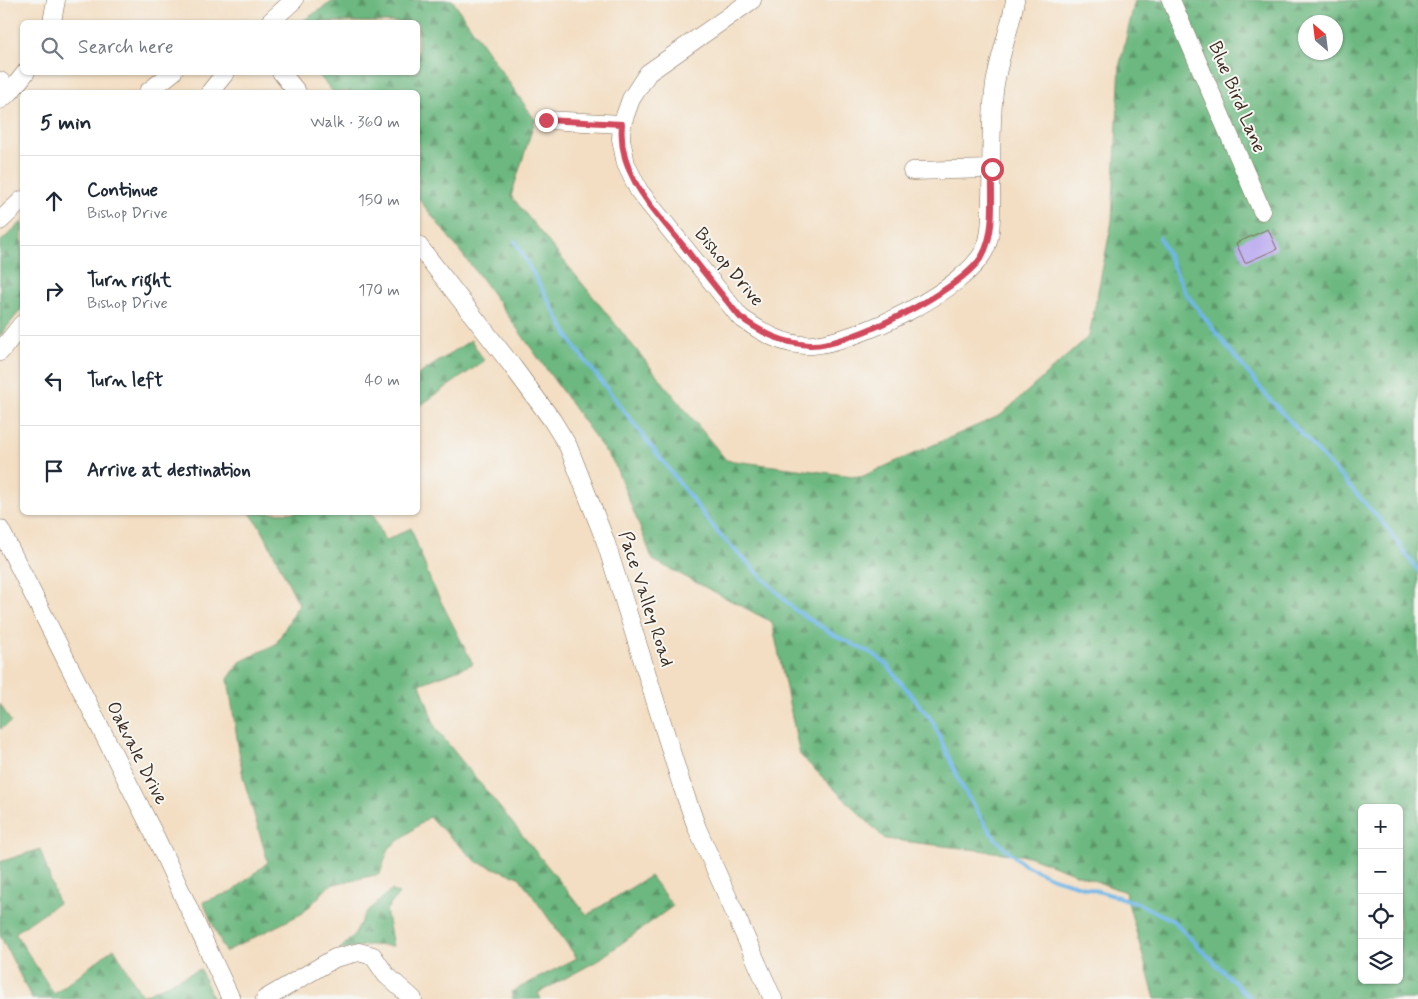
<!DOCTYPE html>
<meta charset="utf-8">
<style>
:root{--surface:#fff;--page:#f6f6f7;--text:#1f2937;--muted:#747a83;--line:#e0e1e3}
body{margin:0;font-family:Mynerve,sans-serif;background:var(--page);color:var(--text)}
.controls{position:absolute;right:15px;bottom:15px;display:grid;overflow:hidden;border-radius:8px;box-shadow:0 1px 4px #0004}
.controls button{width:45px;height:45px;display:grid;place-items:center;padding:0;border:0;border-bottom:1px solid var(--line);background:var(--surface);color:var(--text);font:25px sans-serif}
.compass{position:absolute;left:1298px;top:15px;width:45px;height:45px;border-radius:50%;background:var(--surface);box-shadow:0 1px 4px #0004;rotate:332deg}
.stop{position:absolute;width:15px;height:15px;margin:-11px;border:4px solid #d1495b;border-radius:50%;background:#fff}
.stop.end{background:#d1495b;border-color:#fff;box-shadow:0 1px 5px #0008}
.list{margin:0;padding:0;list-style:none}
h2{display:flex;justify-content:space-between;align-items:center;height:65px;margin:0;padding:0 20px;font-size:21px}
h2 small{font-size:16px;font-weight:400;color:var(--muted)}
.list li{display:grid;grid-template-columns:32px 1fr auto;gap:15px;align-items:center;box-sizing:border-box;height:90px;padding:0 20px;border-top:1px solid var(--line)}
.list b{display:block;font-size:19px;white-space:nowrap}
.list p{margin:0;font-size:16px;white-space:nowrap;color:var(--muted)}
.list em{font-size:16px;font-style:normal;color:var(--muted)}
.icon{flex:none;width:28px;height:28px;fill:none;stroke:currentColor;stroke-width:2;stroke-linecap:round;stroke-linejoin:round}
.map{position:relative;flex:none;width:1418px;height:999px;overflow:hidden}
.search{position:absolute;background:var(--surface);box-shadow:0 1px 4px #0004;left:20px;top:20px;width:400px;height:55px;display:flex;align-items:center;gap:12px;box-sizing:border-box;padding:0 18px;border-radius:8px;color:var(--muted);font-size:19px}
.panel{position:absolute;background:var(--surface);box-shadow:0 1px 4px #0004;left:20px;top:90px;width:400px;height:425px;border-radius:8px}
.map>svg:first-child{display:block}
.forest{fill:url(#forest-firs);stroke:#54714f;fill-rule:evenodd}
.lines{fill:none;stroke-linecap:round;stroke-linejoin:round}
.stream{stroke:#70b7e7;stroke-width:4}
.building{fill:#b6a4f0}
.minor-casing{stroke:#7b6958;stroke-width:19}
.minor{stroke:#fff;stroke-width:18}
.route{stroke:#d1495b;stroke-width:6}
.labels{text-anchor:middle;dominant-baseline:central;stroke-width:4;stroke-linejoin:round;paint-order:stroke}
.street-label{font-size:19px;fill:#3b2a1e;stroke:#f6f6f2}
</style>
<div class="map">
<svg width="1418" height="999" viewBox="0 0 1418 999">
<defs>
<pattern id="forest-firs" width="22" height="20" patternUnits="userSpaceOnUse" patternTransform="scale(1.25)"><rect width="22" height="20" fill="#6cb880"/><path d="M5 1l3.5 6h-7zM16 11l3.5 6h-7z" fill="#5a9668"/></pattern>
</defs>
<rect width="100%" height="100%" fill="#f6f6f2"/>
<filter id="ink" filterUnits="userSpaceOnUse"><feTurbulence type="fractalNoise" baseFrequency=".02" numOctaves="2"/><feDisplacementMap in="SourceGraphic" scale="10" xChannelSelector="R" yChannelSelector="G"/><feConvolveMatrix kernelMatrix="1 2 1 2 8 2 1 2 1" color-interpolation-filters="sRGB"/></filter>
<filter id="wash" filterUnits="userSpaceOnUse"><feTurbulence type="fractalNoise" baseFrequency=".0096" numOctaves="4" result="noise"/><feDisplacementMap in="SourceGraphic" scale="20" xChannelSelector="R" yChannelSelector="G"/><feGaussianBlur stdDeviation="1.12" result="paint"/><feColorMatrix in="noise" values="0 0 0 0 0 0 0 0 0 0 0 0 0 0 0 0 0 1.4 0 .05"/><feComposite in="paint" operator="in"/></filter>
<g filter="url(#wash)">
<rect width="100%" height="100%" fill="#f3dec3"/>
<g class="forest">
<path d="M 335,0 L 452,0 L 535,120 L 511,196 L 726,460 L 861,477 L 1001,415 L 1089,336 L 1112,221 L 1120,64 L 1135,0 L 1418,0 L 1418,999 L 1155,999 L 1125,892 L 1028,856 L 885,839 L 800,755 L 772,622 L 653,560 L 615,465 L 481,278 L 418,198 L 418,92 L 333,92 L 317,73 L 418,72 L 418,22 L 301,22 ZM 1306,22 L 1336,22 L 1336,52 L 1306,52 ZM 1362,808 L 1399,808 L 1399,980 L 1362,980 Z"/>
<path d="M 22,222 L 22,308 L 0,336 L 0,242 Z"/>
<path d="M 471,340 L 484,361 L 418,407 L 418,375 Z"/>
<path d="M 372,512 L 385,541 L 411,528 L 431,582 L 473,664 L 420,684 L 436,729 L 587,915 L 650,876 L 673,906 L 597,961 L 538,993 L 541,999 L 513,999 L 511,992 L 577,958 L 519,877 L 477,862 L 429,817 L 389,848 L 380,874 L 330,885 L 303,913 L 225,952 L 203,902 L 233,891 L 268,862 L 243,777 L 228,679 L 240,662 L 276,644 L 299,604 L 262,530 L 250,513 Z"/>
<path d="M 0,704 L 11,722 L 0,729 Z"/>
<path d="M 40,849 L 58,903 L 15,933 L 54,994 L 114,948 L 142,996 L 200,969 L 213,999 L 32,999 L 0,935 L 0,862 Z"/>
<path d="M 391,890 L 399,894 L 386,910 L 393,946 L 368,945 L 339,950 L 355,934 L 364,915 Z"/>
</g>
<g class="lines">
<g class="stream">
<path d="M 1160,238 L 1185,292 L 1224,343 L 1267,396 L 1385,525 L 1418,571"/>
<path d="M 515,241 L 574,346 L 718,533 L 795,610 L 834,635 L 875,655 L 887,665 L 933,722 L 962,787 L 990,832 L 1003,847 L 1025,865 L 1053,878 L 1135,902 L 1172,920 L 1251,999"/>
</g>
</g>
<g id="blocks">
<path class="building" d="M 1268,229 L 1277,249 L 1245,263 L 1236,243 Z"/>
</g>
</g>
<g filter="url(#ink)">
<use href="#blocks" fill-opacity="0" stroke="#7b6958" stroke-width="1"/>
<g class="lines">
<g class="minor-casing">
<g id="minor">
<path d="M 752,0 L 648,73 L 631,99 L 622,124 L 621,139 L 626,164 L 639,191 L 740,317 C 761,332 785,347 813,345 C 858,341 968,290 986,247 C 992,233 991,213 991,198 C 992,163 990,127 994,92 C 997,61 1010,31 1015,0"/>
<path d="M 1171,0 L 1262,211"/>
<path d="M 52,22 L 56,0"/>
<path d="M 270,22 L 294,0"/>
<path d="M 281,72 L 297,92"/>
<path d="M 0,81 L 11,91"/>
<path d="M 148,92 L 173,72"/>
<path d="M 210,92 L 226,72"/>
<path d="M 0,100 L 11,91 L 26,72"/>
<path d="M 546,120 L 622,124"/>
<path d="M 912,171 L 992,169"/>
<path d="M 0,221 L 22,200"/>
<path d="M 418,245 L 513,367 L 552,420 L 568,446 L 605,540 L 681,783 L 697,828 L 773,999"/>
<path d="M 0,352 L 22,324"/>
<path d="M 0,529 L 157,840 L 231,999"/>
<path d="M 265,999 L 335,958 L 359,952 L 373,956 L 386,975 L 413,999"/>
</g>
</g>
<use href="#minor" class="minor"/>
</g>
</g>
<g class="lines" filter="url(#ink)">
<path class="route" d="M 546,120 L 622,124 C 617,175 655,211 685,248 C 703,271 721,294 740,317 C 762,333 782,343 809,345 C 849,347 962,290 982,256 C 996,232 991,196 992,169"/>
</g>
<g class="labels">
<g class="street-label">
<text transform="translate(1237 97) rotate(67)">Blue Bird Lane</text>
<text transform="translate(729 267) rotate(50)">Bishop Drive</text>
<text transform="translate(646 599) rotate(72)">Pace Valley Road</text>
<text transform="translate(137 753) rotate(63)">Oakvale Drive</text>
</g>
</g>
</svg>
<div class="controls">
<button>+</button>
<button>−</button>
<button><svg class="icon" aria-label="locate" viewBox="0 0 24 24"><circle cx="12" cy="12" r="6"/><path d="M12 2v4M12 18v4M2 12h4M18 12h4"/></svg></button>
<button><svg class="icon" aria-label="layers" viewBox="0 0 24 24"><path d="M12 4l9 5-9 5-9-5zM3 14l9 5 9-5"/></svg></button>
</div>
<svg class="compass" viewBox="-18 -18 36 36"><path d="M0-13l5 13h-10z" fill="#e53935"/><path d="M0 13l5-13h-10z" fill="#747a83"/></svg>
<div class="stop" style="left:992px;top:169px"></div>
<div class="stop end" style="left:546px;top:120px"></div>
<div class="search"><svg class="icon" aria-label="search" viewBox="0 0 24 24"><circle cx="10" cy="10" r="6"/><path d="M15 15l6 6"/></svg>Search here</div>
<section class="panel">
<h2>5 min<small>Walk · 360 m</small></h2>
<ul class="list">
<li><svg class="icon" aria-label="ahead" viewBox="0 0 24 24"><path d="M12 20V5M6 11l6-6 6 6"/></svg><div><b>Continue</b><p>Bishop Drive</p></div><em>150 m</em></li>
<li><svg class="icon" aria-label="right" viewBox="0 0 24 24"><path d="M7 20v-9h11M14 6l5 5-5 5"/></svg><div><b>Turn right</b><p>Bishop Drive</p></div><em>170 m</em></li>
<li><svg class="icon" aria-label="left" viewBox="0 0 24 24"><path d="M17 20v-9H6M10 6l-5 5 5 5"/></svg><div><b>Turn left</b></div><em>40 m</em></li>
<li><svg class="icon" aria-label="arrive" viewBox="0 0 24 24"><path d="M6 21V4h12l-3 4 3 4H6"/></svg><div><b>Arrive at destination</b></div></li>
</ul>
</section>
</div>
